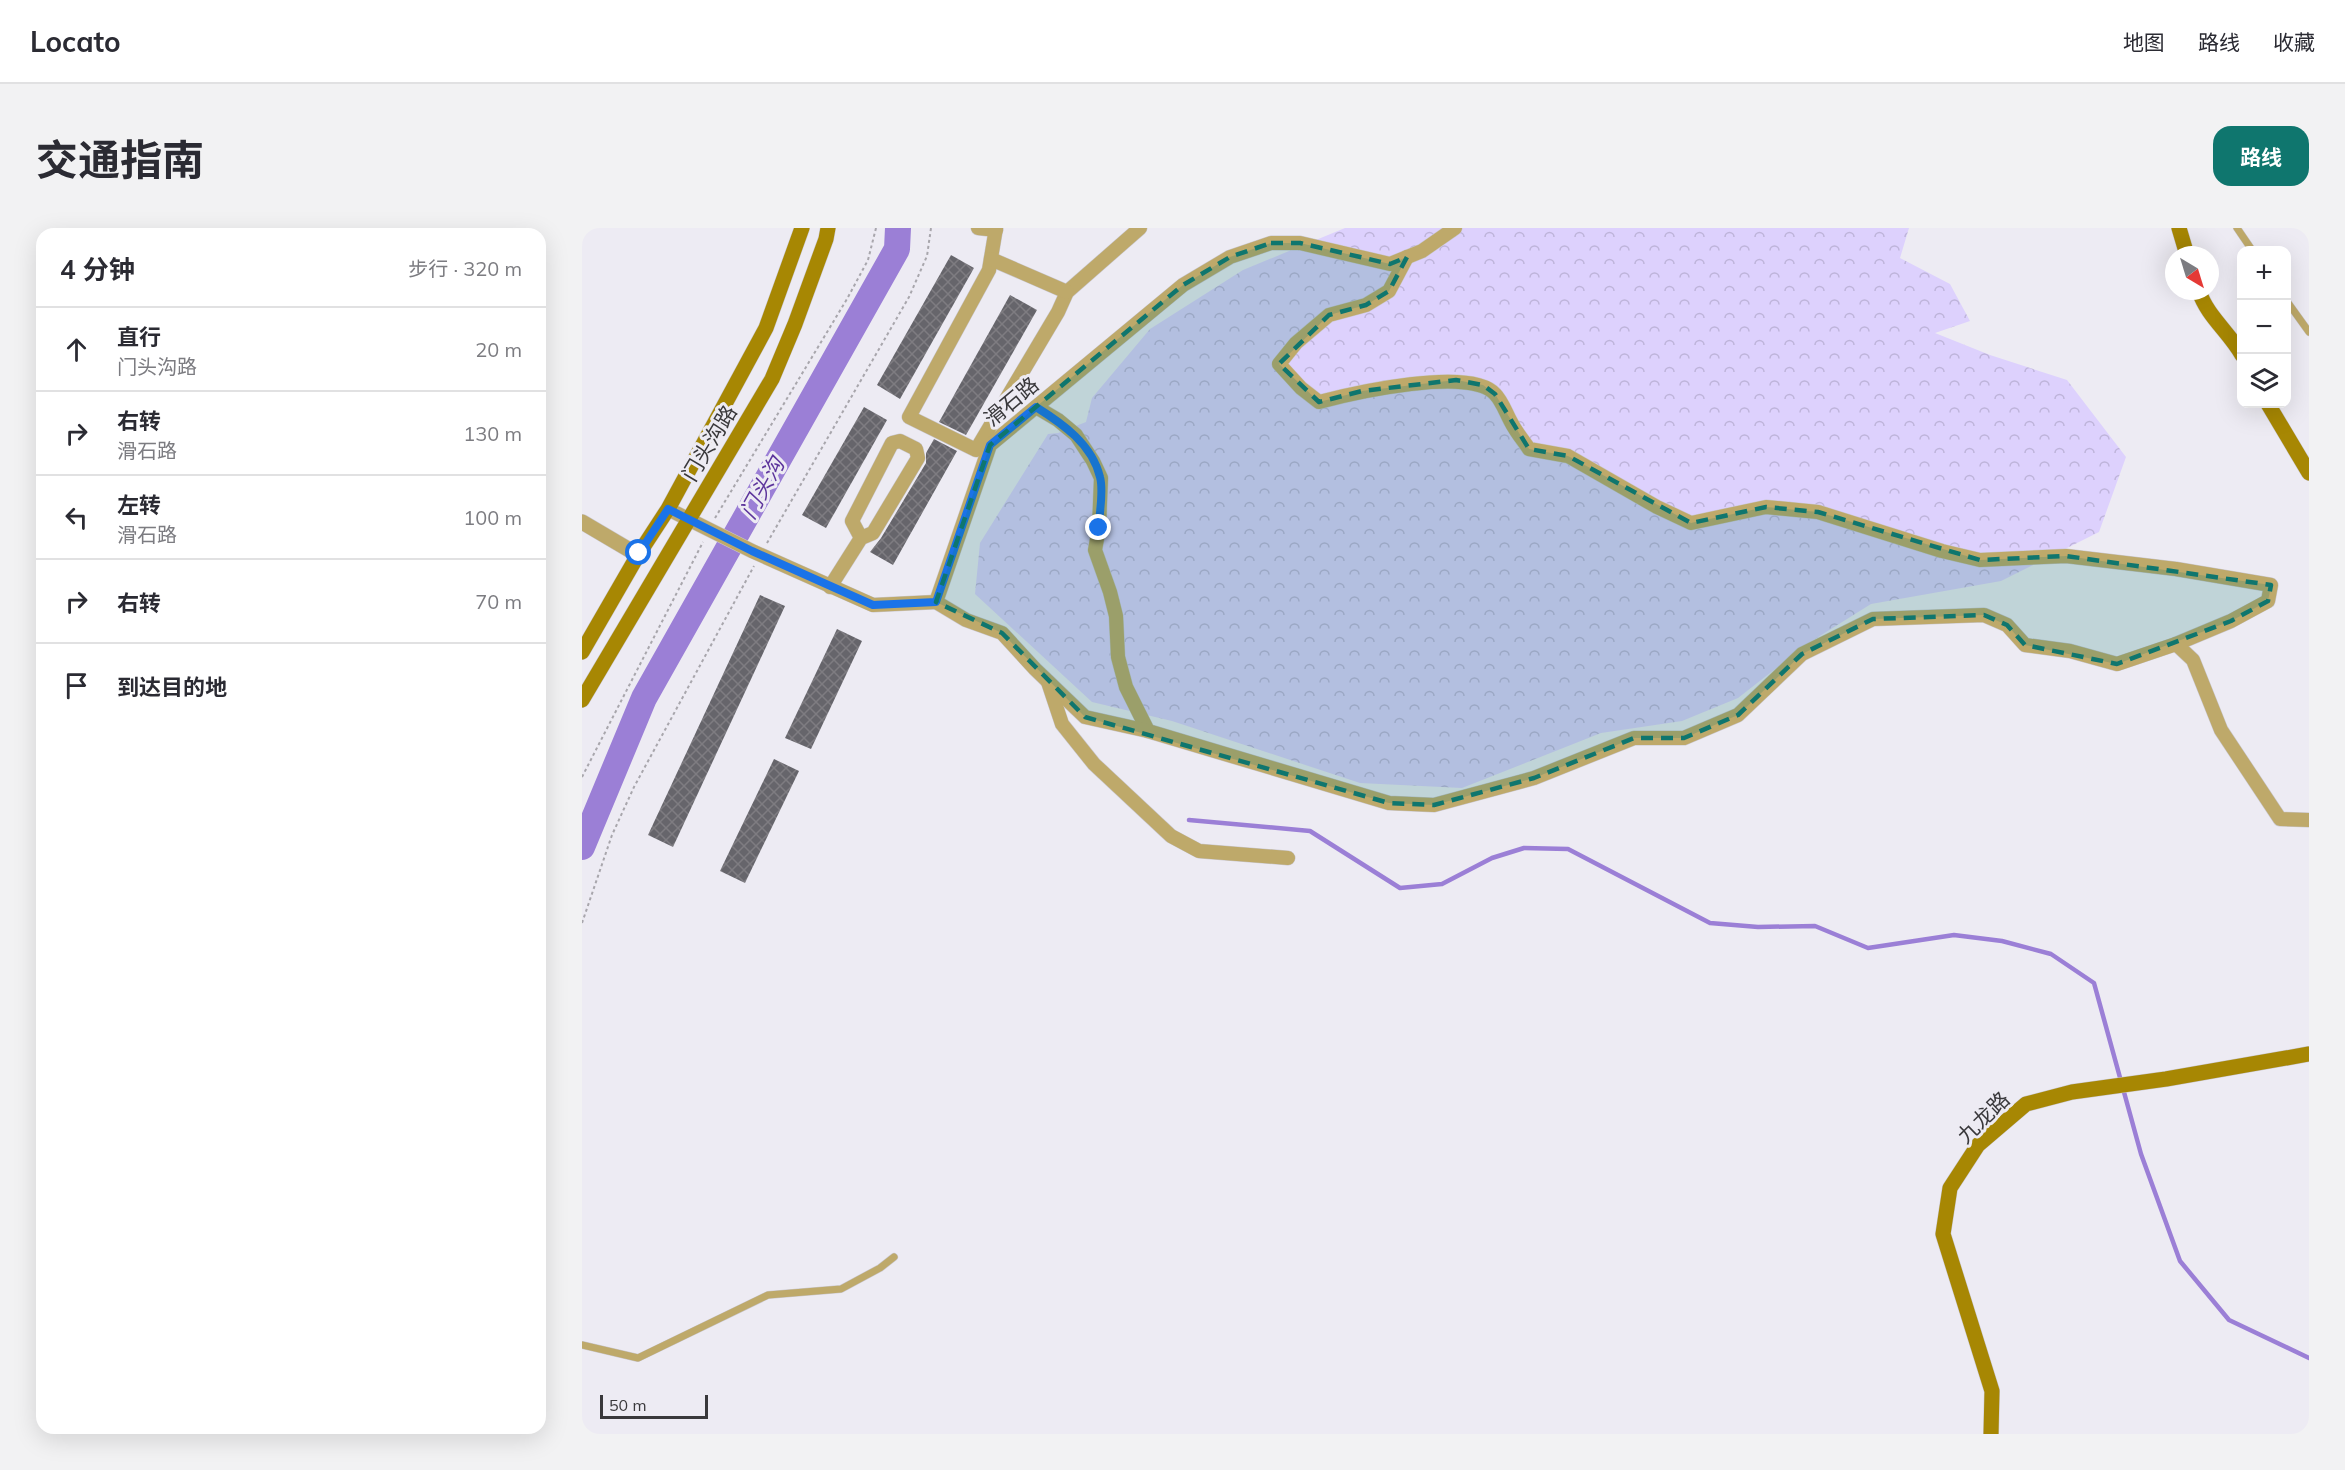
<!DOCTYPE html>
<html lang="zh">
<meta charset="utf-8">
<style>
:root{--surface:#fff;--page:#f2f2f3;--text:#2b2b33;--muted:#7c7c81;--line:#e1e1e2;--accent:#0f766e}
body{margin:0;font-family:Mulish,"Noto Sans SC",sans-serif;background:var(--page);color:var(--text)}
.controls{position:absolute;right:18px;top:18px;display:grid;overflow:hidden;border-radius:12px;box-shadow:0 6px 24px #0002}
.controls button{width:54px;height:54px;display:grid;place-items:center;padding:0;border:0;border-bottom:2px solid var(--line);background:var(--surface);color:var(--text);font:30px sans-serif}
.compass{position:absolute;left:1583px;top:18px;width:54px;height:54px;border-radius:50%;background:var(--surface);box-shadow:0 6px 24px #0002;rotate:142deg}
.scale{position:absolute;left:18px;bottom:15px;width:108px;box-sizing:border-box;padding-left:6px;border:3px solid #39383b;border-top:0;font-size:16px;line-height:21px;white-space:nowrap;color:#39383b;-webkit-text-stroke:4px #edebf3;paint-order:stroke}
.stop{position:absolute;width:18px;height:18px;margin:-14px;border:4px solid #1a73e8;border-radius:50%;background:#fff}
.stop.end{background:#1a73e8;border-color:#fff;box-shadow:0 2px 6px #0008}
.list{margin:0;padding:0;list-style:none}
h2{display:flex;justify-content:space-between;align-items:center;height:78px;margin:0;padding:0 24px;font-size:26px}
h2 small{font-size:20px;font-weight:400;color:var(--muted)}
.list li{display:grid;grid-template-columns:39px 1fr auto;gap:18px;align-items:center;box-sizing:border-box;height:84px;padding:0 24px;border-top:2px solid var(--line)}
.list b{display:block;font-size:22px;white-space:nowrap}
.list p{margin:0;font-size:20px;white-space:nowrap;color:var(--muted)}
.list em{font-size:20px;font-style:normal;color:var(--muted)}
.icon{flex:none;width:33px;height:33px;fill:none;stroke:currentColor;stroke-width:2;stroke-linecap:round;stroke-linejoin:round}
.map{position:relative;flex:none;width:1727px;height:1206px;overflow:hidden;border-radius:18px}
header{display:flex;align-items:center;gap:36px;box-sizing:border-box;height:84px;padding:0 30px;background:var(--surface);border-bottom:2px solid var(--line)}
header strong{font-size:28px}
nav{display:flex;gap:33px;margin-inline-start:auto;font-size:21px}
.intro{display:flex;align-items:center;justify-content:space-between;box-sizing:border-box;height:144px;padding:0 36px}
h1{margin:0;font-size:42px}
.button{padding:15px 27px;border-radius:18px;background:var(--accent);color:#fff;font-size:21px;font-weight:700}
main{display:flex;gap:36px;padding:0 36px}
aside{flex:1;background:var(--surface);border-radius:18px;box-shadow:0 6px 24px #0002}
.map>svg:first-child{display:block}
.forest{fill:url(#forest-crowns)}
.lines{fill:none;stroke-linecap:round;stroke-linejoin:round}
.stream{stroke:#9b7fd6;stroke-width:4.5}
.river{stroke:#9b7fd6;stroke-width:26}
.building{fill:url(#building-cross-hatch)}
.service-casing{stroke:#c9c7ce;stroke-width:8}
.minor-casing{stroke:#c9c7ce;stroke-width:15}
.tertiary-casing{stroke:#c9c7ce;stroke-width:16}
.secondary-casing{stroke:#c9c7ce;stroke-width:16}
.path{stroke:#a8a6ac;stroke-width:2;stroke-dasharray:3 3;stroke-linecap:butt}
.service{stroke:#bea96a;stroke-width:7}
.minor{stroke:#bea96a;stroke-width:14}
.tertiary{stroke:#bea96a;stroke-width:15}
.secondary{stroke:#a78703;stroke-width:15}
.route{stroke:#1a73e8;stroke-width:8}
.marked{fill:#0f766e;fill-opacity:0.2;stroke:#0f766e;stroke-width:4.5;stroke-dasharray:12 8;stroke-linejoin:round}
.labels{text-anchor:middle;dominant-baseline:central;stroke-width:6;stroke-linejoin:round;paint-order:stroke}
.street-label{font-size:21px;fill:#39383b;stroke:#edebf3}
.water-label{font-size:22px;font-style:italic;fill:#5d359c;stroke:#edebf3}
</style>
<header>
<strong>Locato</strong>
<nav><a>地图</a><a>路线</a><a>收藏</a></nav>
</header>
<div class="intro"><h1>交通指南</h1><a class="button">路线</a></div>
<main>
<aside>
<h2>4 分钟<small>步行 · 320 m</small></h2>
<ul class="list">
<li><svg class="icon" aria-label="ahead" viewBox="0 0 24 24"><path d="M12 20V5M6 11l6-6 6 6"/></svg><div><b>直行</b><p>门头沟路</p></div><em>20 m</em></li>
<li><svg class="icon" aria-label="right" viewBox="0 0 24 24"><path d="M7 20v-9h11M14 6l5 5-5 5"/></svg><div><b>右转</b><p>滑石路</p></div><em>130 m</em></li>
<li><svg class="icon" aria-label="left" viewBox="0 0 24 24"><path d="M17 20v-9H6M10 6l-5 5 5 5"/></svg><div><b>左转</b><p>滑石路</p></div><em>100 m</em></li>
<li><svg class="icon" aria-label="right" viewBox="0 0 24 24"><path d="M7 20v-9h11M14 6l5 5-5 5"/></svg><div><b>右转</b></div><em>70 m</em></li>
<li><svg class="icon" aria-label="arrive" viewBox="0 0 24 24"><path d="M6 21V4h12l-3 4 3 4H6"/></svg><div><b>到达目的地</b></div></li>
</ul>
</aside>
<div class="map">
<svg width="1727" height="1206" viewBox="0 0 1727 1206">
<defs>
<pattern id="forest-crowns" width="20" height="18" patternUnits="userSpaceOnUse" patternTransform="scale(1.5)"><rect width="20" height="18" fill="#ddd1fd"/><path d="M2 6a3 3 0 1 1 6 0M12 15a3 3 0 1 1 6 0" fill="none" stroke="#beb4da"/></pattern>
<pattern id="building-cross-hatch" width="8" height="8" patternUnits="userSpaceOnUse" patternTransform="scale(1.5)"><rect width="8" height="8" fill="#66656b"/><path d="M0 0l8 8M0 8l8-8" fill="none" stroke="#7e7c81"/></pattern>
</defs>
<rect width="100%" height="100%" fill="#edebf3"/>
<path class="forest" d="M 763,0 L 1327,0 L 1318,30 L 1368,56 L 1388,93 L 1353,105 L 1408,127 L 1485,152 L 1544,229 L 1517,304 L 1419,353 L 1289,376 L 1225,416 L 1156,470 L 1100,493 L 1019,505 L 880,560 L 778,555 L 590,493 L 510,474 L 393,366 L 398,315 L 466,206 L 476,205 L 504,194 L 510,170 L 568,101 L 661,42 Z"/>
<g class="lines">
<path class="stream" d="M 607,592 L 728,603 L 818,660 L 860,656 L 910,630 L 942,620 L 986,621 L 1128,695 L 1176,699 L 1233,698 L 1286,720 L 1372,707 L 1420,713 L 1469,726 L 1512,755 L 1559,926 L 1598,1033 L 1647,1092 L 1727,1130"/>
<path class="river" d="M 0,619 L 62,470 L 315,21 L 316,0"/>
</g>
<g class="building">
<path d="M 369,27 L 392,40 L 318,171 L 295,157 Z"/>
<path d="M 428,67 L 455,82 L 384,207 L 357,194 Z"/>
<path d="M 282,179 L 305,192 L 244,300 L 220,287 Z"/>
<path d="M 352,211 L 375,223 L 311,337 L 288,324 L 299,310 L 344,235 L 344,225 Z"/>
<path d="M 178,367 L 203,378 L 91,619 L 66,607 Z"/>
<path d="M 255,401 L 280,413 L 229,521 L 203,510 Z"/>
<path d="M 192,531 L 217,543 L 163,655 L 138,643 Z"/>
</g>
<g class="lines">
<g class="service-casing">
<g id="service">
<path d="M 1655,0 L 1670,22"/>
<path d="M 1704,72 L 1727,104"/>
<path d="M 0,1117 L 56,1130 L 186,1067 L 259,1061 L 298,1040 L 312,1029"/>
</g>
</g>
<g class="minor-casing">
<g id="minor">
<path d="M 396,0 L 414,2"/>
<path d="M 414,0 L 407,42 L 327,189 L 394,222 L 476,84 L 485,64 L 558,0"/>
<path d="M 825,29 L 807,63 L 784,77 L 747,87 L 714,115 L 697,136 L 719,160 L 737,174 C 771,165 889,138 913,166 C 920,173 924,185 929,194 C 934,204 941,212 947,221 L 986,228 L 1075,279 L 1109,295 L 1184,279 L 1236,284 L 1360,323 L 1398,332 L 1484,328 L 1594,341 L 1689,357 L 1686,373 L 1649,393 L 1594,416"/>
<path d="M 409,31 L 485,64"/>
<path d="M 454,179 L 476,192 L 494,207 L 511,233 L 519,250 L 517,300 L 513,322 L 528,364 L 534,388 L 536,429 L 544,459 L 566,503 L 807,575 L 852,577 L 952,550 L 1052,510 L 1102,510 L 1156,487 L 1220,426 L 1291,391 L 1402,387 L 1425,397 L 1443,417 L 1488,423 L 1535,436 L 1594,416 L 1611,432 L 1639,502 L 1698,591 L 1727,592"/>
<path d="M 86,281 L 170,323 L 291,377 L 354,374 L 408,217 L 601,57 L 648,29 L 689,15 L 718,15 L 808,36 L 840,23 L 873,0"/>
<path d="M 248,359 L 279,310 L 291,305 L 336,230 L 334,221 L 318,213 L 310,215 L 270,293 L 279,310"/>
<path d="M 354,374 L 384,392 L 420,405 L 453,441 L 503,489 L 566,503"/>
<path d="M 466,454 L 480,496 L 512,536 L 589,608 L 617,623 L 706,630"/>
</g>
</g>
<g class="tertiary-casing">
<path id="tertiary" d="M 0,294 L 56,327"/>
</g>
<g class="secondary-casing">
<g id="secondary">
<path d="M 1597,0 L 1605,27"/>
<path d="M 1617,63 C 1625,88 1647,104 1660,127"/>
<path d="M 1686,176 L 1727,245"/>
<path d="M 0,424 L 56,327 L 86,281 L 184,100 L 220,0"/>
<path d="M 0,472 L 190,151 L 213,96 L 244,11 L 246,0"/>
<path d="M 1409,1206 L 1410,1163 L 1361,1006 L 1368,960 L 1396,917 L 1444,876 L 1490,864 L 1584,851 L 1727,826"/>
</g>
</g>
<g class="path">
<path d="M 133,290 L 265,71 L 286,32 L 294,0"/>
<path d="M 185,315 L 327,69 L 345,28 L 349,0"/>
<path d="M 0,549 L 121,314"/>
<path d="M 0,695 L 30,607 L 52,559 L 172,338"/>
</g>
<use href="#service" class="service"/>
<use href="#minor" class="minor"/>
<use href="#tertiary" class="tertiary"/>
<use href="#secondary" class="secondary"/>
</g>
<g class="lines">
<path class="route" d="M 57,325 L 86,281 L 170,323 L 291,377 L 354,374 L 408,217 L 454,179 C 481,196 510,216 518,249 C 522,264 517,284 517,300"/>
</g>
<path class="marked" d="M 689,15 L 718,15 L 808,36 L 825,29 L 807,63 L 784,77 L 747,87 L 697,136 L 737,174 L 780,163 L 874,152 L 901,157 L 913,166 L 947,221 L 986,228 L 1109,295 L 1184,279 L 1236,284 L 1398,332 L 1484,328 L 1689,357 L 1686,373 L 1649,393 L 1535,436 L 1443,417 L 1425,397 L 1402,387 L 1291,391 L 1220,426 L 1156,487 L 1102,510 L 1052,510 L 952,550 L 852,577 L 807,575 L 503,489 L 420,405 L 354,374 L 408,217 L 601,57 L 648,29 Z"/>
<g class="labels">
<g class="street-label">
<text transform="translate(429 173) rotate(-40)">滑石路</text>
<text transform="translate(127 215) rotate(-59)">门头沟路</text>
<text transform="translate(1401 889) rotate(-44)">九龙路</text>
</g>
<g class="water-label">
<text transform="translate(180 260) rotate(-61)">门头沟</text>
</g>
</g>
</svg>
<div class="controls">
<button>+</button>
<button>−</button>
<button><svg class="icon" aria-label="layers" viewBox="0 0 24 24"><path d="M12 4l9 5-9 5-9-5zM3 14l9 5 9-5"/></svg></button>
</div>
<svg class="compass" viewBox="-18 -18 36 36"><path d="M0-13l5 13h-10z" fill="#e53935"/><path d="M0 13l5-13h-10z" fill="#7c7c81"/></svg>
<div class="scale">50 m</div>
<div class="stop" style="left:57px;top:325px"></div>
<div class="stop end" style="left:517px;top:300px"></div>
</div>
</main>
